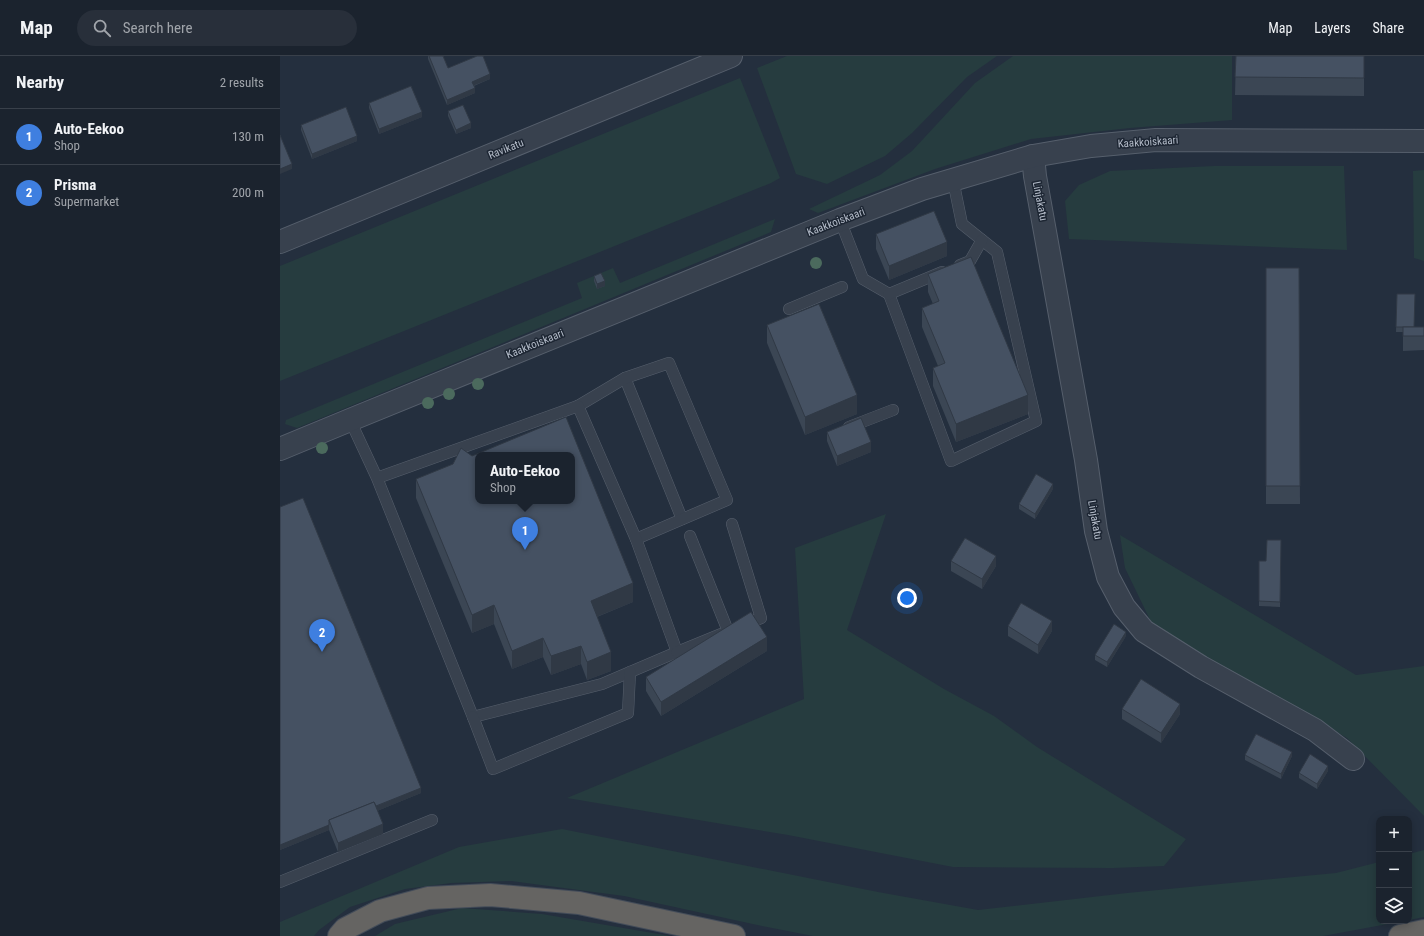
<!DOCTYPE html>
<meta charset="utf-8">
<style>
:root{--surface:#1b232e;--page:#282f3a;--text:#f1f3f6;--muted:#a0a4aa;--line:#39404a;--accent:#bca0f2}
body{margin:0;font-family:"Roboto Condensed",sans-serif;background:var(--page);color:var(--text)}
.controls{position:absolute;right:12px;bottom:12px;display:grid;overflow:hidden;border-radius:8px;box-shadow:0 2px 10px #0003}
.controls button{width:36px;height:36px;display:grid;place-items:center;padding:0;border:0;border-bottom:1px solid var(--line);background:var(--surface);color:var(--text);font:20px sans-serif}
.you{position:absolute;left:627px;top:542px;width:14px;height:14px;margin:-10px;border:3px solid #fff;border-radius:50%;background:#1a73e8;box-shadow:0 0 0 6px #1a73e833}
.badge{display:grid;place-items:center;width:26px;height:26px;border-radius:50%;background:var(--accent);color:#fff;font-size:13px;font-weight:700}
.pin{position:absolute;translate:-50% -33px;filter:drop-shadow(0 1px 2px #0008)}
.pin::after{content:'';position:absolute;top:21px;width:14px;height:12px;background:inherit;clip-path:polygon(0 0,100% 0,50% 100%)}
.popup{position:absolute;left:195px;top:396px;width:100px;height:52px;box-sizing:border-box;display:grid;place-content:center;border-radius:8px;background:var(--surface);filter:drop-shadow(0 1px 3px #0005);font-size:13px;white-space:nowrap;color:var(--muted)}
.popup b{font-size:15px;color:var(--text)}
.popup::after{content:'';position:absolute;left:50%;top:100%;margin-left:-8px;border:8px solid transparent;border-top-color:var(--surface)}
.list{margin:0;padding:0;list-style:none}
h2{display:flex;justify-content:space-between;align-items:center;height:52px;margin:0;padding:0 16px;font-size:17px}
h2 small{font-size:13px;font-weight:400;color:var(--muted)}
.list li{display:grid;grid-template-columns:26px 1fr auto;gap:12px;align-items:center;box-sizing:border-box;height:56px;padding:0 16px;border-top:1px solid var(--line)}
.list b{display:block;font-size:15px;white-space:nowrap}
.list p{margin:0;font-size:13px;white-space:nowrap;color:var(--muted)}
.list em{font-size:13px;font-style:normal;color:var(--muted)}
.icon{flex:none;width:22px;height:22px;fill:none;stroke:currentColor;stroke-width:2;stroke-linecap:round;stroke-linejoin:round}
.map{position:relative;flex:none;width:1144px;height:880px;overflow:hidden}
header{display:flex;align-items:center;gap:24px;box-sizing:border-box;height:56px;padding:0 20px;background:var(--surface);border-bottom:1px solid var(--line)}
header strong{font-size:19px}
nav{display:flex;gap:22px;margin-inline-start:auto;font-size:14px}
.search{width:280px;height:36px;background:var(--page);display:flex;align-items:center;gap:10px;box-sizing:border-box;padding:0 14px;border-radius:22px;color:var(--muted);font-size:15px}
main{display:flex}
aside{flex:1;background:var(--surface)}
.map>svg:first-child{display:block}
.green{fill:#263c3f}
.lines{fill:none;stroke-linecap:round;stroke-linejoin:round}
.service-casing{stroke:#565f6c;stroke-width:12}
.minor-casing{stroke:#565f6c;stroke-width:24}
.tertiary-casing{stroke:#565f6c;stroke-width:24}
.trunk-casing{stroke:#434c59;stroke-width:24}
.service{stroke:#38414e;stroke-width:11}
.minor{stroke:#38414e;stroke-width:22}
.tertiary{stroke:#38414e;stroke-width:22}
.trunk{stroke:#656462;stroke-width:22}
.tree{fill:#4b6a5d}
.wall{fill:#3b4654}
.shaded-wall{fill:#303945}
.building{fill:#455162;stroke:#303945;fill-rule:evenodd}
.labels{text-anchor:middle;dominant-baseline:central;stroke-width:3;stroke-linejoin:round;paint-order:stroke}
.street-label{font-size:11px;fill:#b4bcc9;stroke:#1d2633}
</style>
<header>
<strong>Map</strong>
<div class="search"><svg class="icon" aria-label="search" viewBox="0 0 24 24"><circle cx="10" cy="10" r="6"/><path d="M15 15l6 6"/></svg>Search here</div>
<nav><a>Map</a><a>Layers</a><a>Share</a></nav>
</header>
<main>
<aside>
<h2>Nearby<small>2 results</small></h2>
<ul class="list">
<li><span class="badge" style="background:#3f7fe0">1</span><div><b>Auto-Eekoo</b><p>Shop</p></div><em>130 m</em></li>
<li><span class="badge" style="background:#3f7fe0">2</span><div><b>Prisma</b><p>Supermarket</p></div><em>200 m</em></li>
</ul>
</aside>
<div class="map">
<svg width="1144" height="880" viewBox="0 0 1144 880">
<rect width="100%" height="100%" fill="#242f3e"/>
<g class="green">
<path d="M 507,0 L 717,0 L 687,21 L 632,77 L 605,100 L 547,128 L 516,118 L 477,12 Z"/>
<path d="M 733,0 L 952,0 L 952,64 L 850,72 L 751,83 L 655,113 L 538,157 L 529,153 L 600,119 L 632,95 L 695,27 Z"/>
<path d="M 460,22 L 500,122 L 491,127 L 0,325 L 0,210 Z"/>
<path d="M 934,110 L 1064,110 L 1067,194 L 789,183 L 785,145 L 799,129 L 830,115 Z"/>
<path d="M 1144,114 L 1144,205 L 1134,202 L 1133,115 Z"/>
<path d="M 495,163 L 491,176 L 17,372 L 5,368 L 6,364 L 302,242 L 297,227 L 333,212 L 340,227 Z"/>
<path d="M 606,458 L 567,574 L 664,633 L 714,660 L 757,691 L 906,783 L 884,810 L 833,812 L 673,811 L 508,779 L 287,742 L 524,643 L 515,492 Z"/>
<path d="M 840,479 L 1076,619 L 1144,610 L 1144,760 L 1067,682 L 873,570 L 845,512 Z"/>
<path d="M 282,773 L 598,836 L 698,854 L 847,837 L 1056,817 L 1099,806 L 1099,865 L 1124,865 L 1043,880 L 533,880 L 482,870 L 344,840 L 231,825 L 171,827 L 125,833 L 70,851 L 39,874 L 34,880 L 0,880 L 0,866 L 179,791 Z"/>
<path d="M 1144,794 L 1144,861 L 1129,864 L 1129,798 Z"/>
<path d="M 182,852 L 262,858 L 390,880 L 95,880 L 115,868 Z"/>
</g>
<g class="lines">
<g class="service-casing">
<g id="service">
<path d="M 560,164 L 583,223 L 609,238 L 671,405 L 756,365 L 717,196 L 682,168 L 673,124"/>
<path d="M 680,209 L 690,205 L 702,184"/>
<path d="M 609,238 L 662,216"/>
<path d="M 509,253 L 562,231"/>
<path d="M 345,322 L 402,463"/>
<path d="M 298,350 L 345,322 L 389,307 L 447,444 L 356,483"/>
<path d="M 70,364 L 97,422 L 193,661 L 322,628 L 397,596 L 356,483 L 298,350 L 97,422"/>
<path d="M 569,371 L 613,354"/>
<path d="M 452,468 L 481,562 L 462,569"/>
<path d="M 410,480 L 448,575"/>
<path d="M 397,596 L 441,578"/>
<path d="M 193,661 L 213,713 L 348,657 L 350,616"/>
<path d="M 0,826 L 152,764"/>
</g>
</g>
<g class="minor-casing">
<g id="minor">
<path d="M 753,100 L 755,120 L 806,404 L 816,475 L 828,521 L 844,551 L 864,575 L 921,611 L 1035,674 L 1073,703"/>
<path d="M 0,186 L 451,0"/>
</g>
</g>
<g class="tertiary-casing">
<path id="tertiary" d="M 0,393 L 70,364 L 560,164 L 642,133 L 753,100 L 811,90 L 876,84 L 1144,85"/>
</g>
<g class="trunk-casing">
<g id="trunk">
<path d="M 59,880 L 65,873 L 100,855 L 148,842 L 210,839 L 299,847 L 454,880"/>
<path d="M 1120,880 L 1144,875"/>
</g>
</g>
<use href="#service" class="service"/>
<use href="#minor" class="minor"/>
<use href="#tertiary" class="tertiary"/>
<use href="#trunk" class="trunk"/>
</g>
<g class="tree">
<circle cx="536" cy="207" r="6"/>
<circle cx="198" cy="328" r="6"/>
<circle cx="169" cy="338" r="6"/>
<circle cx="148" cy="347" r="6"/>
<circle cx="42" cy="392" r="6"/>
</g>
<g class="wall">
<path d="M 148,0 L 163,0 L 168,12 L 210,23 L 194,30 L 195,37 L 167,49 L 148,3 Z"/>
<path d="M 956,0 L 1084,0 L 1084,40 L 955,39 Z"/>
<path d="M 89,47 L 142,61 L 99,78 L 89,52 Z"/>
<path d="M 168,55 L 191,72 L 176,78 L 168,60 Z"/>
<path d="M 21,69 L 77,85 L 32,103 L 21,74 Z"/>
<path d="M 596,178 L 667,200 L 609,224 L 596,193 Z"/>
<path d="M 986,212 L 1019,212 L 1020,448 L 986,448 Z"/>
<path d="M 648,218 L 748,358 L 676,386 L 653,330 L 653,312 L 658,310 L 642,271 L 642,252 L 653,248 L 648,236 Z"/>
<path d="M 314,220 L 325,230 L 317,233 L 314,225 Z"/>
<path d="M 1117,238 L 1134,271 L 1144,271 L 1144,294 L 1123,295 L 1123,276 L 1116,276 Z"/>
<path d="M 487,269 L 577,358 L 525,379 L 487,287 Z"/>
<path d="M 547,376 L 591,396 L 557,410 L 547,385 Z"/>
<path d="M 136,423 L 353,546 L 317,561 L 331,615 L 307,624 L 301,608 L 271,619 L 263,601 L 232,613 L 214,568 L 192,577 L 136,442 Z"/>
<path d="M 773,433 L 755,463 L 739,453 L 739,448 Z"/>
<path d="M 0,451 L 141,737 L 97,755 L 103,778 L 58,796 L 49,774 L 0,794 Z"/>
<path d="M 1001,484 L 1000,551 L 979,550 L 979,505 L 986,505 Z"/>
<path d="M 671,505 L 716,510 L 702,533 L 671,515 Z"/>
<path d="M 728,570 L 772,575 L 758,598 L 728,580 Z"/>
<path d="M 846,580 L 827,611 L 815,604 L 815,599 Z"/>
<path d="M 487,595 L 381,660 L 366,635 L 366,621 Z"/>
<path d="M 842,653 L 900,658 L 881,687 L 842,663 Z"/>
<path d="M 965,699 L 1012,700 L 1001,723 L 965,704 Z"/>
<path d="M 1048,715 L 1037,733 L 1019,722 L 1019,717 Z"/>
</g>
<g class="shaded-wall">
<path d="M 210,18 L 210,23 L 192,30 L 192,26 Z"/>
<path d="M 195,32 L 195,37 L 167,49 L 167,44 Z"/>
<path d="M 142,56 L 142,61 L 99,78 L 99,73 Z"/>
<path d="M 191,67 L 191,72 L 176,78 L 176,74 Z"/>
<path d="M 77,80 L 77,85 L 32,103 L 32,98 Z"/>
<path d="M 12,108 L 12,113 L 0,118 L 0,113 Z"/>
<path d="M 667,186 L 667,200 L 609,224 L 609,210 Z"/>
<path d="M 325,225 L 325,230 L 317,233 L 317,228 Z"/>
<path d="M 577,339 L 577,358 L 525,379 L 525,361 Z"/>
<path d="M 748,339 L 748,358 L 676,386 L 676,368 Z"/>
<path d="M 591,386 L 591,396 L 557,410 L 557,400 Z"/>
<path d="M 773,428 L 773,433 L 755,463 L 755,458 Z"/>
<path d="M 716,500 L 716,510 L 702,533 L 702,523 Z"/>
<path d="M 353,527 L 353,546 L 311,563 L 311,545 Z"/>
<path d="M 214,549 L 214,568 L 192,577 L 192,559 Z"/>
<path d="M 772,565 L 772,575 L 758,598 L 758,589 Z"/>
<path d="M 846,576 L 846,580 L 827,611 L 827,606 Z"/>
<path d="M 487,581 L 487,595 L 381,660 L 381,646 Z"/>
<path d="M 263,582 L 263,601 L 232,613 L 232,595 Z"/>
<path d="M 301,590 L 301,608 L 271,619 L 271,600 Z"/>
<path d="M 331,596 L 331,615 L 307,624 L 307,606 Z"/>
<path d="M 900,648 L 900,658 L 881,687 L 881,677 Z"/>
<path d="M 1012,696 L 1012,700 L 1001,723 L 1001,718 Z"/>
<path d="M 1048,710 L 1048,715 L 1037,733 L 1037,728 Z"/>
<path d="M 141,732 L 141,737 L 53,773 L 51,769 Z"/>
<path d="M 103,768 L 103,778 L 58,796 L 58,787 Z"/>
<path d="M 49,769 L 49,774 L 0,794 L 0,789 Z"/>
</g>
<g class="building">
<path d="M 149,0 L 163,0 L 168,12 L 197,0 L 203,0 L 210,18 L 192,26 L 195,32 L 167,44 Z"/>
<path d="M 956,0 L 1084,0 L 1084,22 L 955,21 Z"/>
<path d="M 131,30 L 142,56 L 99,73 L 89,47 Z"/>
<path d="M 183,49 L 191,67 L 176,74 L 168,55 Z"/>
<path d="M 66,51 L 77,80 L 32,98 L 21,69 Z"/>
<path d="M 0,79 L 12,108 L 0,113 Z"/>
<path d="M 654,155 L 667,186 L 609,210 L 596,178 Z"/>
<path d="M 691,201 L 748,339 L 676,368 L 653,312 L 665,307 L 642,252 L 659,245 L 648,218 Z"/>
<path d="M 986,212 L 1019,212 L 1020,430 L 986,430 Z"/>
<path d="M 321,217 L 325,225 L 317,228 L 314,220 Z"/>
<path d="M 1117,238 L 1135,238 L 1134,271 L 1116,271 Z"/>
<path d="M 539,248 L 577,339 L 525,361 L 487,269 Z"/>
<rect x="1123" y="271" width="21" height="9"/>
<path d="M 286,361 L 353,527 L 311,545 L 331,596 L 307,606 L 301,590 L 271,600 L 263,582 L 232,595 L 214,549 L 192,559 L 136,423 L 173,408 L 181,392 L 192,400 ZM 198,399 L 292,399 L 292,445 L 198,445 Z"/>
<path d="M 581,362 L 591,386 L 557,400 L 547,376 Z"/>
<path d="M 756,418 L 773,428 L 755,458 L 739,448 Z"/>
<path d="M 23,442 L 141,732 L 96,750 L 94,746 L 49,764 L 49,769 L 0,789 L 0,451 Z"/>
<path d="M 685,482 L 716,500 L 702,523 L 671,505 Z"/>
<path d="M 987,484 L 1001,484 L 1000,546 L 979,545 L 979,505 L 986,505 Z"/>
<path d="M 741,547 L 772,565 L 758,589 L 728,570 Z"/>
<path d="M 471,556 L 487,581 L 381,646 L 366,621 Z"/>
<path d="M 834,568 L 846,576 L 827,606 L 815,599 Z"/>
<path d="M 861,623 L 900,648 L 881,677 L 842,653 Z"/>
<path d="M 976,678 L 1012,696 L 1001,718 L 965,699 Z"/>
<path d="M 1030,698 L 1048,710 L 1037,728 L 1019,717 Z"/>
<path d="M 94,746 L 103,768 L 58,787 L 49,764 Z"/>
</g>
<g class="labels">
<g class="street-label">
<text transform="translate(868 86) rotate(-4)">Kaakkoiskaari</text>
<text transform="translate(226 93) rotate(-22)">Ravikatu</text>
<text transform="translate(760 145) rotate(79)">Linjakatu</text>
<text transform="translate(556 166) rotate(-21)">Kaakkoiskaari</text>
<text transform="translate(255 288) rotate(-22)">Kaakkoiskaari</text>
<text transform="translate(815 464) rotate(80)">Linjakatu</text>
</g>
</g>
</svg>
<div class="controls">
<button>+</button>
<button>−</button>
<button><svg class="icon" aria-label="layers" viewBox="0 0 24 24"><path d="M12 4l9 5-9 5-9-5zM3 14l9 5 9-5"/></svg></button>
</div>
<div class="you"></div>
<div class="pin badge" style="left:245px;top:494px;background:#3f7fe0">1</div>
<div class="popup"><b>Auto-Eekoo</b>Shop</div>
<div class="pin badge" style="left:42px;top:596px;background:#3f7fe0">2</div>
</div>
</main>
